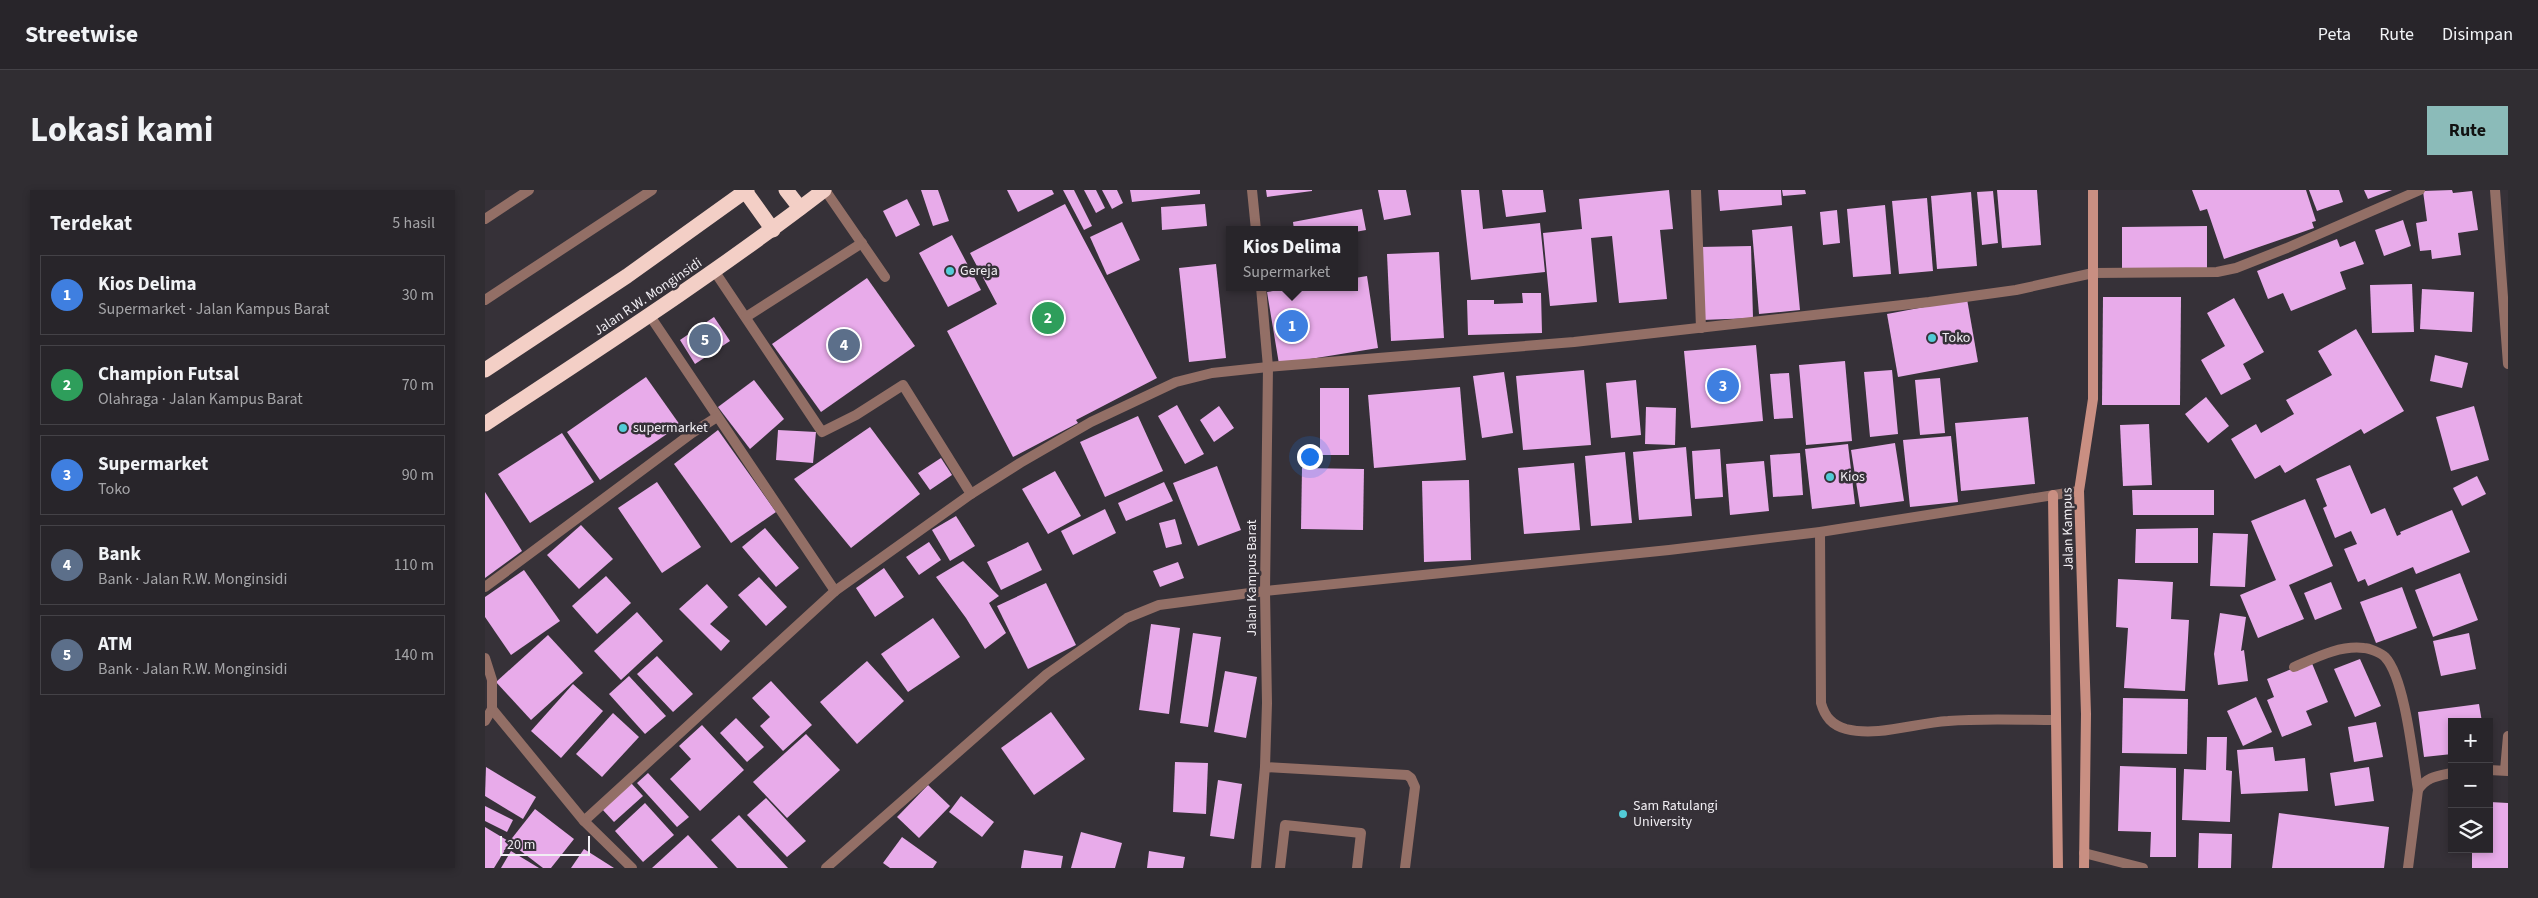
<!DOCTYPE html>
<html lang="id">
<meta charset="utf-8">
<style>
:root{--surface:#28252a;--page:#302d32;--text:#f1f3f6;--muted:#a5a5a8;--line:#444247;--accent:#8bbbb9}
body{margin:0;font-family:"Source Sans 3",sans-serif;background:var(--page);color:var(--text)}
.controls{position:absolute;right:15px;bottom:15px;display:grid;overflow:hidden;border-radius:0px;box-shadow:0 2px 8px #0003}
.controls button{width:45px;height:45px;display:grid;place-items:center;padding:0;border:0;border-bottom:1px solid var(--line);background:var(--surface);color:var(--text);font:25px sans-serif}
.scale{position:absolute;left:15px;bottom:12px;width:90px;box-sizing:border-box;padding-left:5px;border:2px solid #f1eef3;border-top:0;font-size:14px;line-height:18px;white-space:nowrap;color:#f1eef3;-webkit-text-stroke:4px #363138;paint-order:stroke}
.you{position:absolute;left:824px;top:266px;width:18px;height:18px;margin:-12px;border:4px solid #fff;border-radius:50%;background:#1a73e8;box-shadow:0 0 0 8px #1a73e833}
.badge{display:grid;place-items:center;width:32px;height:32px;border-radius:50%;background:var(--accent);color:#fff;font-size:16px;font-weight:700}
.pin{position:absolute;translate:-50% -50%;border:2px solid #fff;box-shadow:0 1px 5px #0006}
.popup{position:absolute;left:741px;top:36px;width:132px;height:65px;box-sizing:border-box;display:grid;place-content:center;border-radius:0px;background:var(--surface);filter:drop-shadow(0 1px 4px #0005);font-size:16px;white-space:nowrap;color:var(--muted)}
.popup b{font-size:19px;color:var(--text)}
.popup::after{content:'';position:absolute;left:50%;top:100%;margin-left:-10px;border:10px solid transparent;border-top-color:var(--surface)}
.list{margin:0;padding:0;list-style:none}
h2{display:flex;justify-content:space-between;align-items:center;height:65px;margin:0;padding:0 20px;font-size:21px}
h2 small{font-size:16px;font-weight:400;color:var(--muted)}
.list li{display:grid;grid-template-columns:32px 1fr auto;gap:15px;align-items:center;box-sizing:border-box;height:80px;margin:0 10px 10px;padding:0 10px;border:1px solid var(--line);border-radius:0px}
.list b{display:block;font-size:19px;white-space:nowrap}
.list p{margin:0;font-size:16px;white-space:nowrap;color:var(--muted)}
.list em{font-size:16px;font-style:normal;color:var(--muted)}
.icon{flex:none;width:28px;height:28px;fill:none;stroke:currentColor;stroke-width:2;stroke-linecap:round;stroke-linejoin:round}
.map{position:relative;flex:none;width:2023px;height:678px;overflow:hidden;border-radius:0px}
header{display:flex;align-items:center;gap:30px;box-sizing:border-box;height:70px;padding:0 25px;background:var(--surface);border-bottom:1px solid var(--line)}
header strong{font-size:24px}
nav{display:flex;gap:28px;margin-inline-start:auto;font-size:18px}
.intro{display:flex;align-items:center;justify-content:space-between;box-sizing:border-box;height:120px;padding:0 30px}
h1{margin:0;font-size:35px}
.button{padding:12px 22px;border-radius:0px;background:var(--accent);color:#111;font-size:18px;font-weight:700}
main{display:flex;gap:30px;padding:0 30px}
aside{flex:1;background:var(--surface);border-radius:0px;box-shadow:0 2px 8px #0003}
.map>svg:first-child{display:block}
.building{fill:#e8abea}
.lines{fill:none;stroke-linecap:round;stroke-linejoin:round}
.lane{stroke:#936f66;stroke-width:10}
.street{stroke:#936f66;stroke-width:10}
.secondary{stroke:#c98f82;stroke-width:10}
.highway{stroke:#f3cfc6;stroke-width:15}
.poi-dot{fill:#52cbd7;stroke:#363138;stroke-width:2}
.labels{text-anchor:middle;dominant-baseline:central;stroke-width:5;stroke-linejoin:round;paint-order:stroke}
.poi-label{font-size:14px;fill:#f1eef3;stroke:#363138;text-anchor:start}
.street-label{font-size:14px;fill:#f1eef3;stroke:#363138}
</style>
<header>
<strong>Streetwise</strong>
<nav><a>Peta</a><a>Rute</a><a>Disimpan</a></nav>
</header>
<div class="intro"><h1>Lokasi kami</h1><a class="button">Rute</a></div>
<main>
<aside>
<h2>Terdekat<small>5 hasil</small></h2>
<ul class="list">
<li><span class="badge" style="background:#3f7fe0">1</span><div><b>Kios Delima</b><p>Supermarket · Jalan Kampus Barat</p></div><em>30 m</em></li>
<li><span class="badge" style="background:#2e9e5b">2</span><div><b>Champion Futsal</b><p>Olahraga · Jalan Kampus Barat</p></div><em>70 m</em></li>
<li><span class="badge" style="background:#3f7fe0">3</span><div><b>Supermarket</b><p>Toko</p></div><em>90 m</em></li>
<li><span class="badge" style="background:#5c6f8a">4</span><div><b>Bank</b><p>Bank · Jalan R.W. Monginsidi</p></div><em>110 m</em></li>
<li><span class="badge" style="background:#5c6f8a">5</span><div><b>ATM</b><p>Bank · Jalan R.W. Monginsidi</p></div><em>140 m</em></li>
</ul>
</aside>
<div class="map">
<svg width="2023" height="678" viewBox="0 0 2023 678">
<rect width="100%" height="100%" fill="#363138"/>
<g class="building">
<path d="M 436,0 L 453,0 L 464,31 L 448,36 Z"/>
<path d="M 522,0 L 567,0 L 569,4 L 533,22 Z"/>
<path d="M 578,0 L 589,0 L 607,36 L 599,40 Z"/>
<path d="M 599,0 L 611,0 L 620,18 L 611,23 Z"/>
<path d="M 617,0 L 632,0 L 638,13 L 627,19 Z"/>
<path d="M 645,0 L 715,0 L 715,4 L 647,12 Z"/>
<path d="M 781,0 L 827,0 L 827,1 L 782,7 Z"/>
<path d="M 893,0 L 921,0 L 926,25 L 899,30 Z"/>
<path d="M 976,0 L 994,0 L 998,39 L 1055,33 L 1060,82 L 986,90 Z"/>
<path d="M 1017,0 L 1058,0 L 1061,22 L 1021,27 Z"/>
<path d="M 1184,0 L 1188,39 L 1175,40 L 1182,109 L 1134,113 L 1127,46 L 1106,48 L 1112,112 L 1065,116 L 1058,43 L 1097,39 L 1094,9 Z"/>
<path d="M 1233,0 L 1296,0 L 1297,15 L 1235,21 Z"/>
<path d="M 1297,0 L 1320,0 L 1321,4 L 1298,6 Z"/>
<path d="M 1512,0 L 1552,0 L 1556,55 L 1517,58 Z"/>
<path d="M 1707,0 L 1821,0 L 1831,31 L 1827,32 L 1829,38 L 1739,69 L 1722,19 L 1715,21 Z"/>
<path d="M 1824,0 L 1854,0 L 1858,12 L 1832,21 Z"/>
<path d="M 1879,0 L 1907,0 L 1883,9 Z"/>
<path d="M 1967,0 L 1968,3 L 1987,1 L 1993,40 L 1973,43 L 1976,65 L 1947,69 L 1946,60 L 1935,61 L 1931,33 L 1942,31 L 1938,1 Z"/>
<path d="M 1508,1 L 1513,53 L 1497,55 L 1492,2 Z"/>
<path d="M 1486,2 L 1492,76 L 1452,79 L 1446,6 Z"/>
<path d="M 1442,8 L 1448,81 L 1414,84 L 1407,11 Z"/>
<path d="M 422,9 L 435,35 L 411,47 L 398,21 Z"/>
<path d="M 580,14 L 672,188 L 591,230 L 593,233 L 528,267 L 462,141 L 512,114 L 485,63 Z"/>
<path d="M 720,14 L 722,36 L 677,40 L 676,17 Z"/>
<path d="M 1400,15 L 1406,84 L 1368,87 L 1362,19 Z"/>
<path d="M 877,19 L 881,40 L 870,42 L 870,40 L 809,40 L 808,32 Z"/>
<path d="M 1352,20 L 1355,53 L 1338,55 L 1335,22 Z"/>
<path d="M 1918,30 L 1926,56 L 1899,66 L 1890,40 Z"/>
<path d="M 637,32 L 655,70 L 622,85 L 605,47 Z"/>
<path d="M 1307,36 L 1315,120 L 1274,124 L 1267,40 Z"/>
<path d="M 1722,36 L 1722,78 L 1637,79 L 1637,37 Z"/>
<path d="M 467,45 L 496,100 L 463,117 L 434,63 Z"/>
<path d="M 1852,49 L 1855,57 L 1870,51 L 1879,74 L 1855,82 L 1861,99 L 1806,121 L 1798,103 L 1783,109 L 1772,81 Z"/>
<path d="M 1266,56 L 1268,128 L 1217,130 L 1215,57 Z"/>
<path d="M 954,62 L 959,148 L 906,151 L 902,64 Z"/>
<path d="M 731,74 L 741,168 L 704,172 L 694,78 Z"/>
<path d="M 882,86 L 893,158 L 794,174 L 782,102 L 811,97 L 870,97 L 870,88 Z"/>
<path d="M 382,88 L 430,156 L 336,222 L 287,154 Z"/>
<path d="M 1927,94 L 1929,142 L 1887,143 L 1885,95 Z"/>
<path d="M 1937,99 L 1989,102 L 1987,142 L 1935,139 Z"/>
<path d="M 1037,103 L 1056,103 L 1057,143 L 983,145 L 982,110 L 1009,110 L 1009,114 L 1038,113 Z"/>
<path d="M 1618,107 L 1696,107 L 1695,215 L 1617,215 Z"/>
<path d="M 1749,108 L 1779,162 L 1758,174 L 1766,189 L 1736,205 L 1716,170 L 1740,156 L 1722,123 Z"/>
<path d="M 1482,109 L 1493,172 L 1413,187 L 1402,124 Z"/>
<path d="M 229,127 L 245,151 L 210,174 L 195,150 Z"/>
<path d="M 1871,139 L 1919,221 L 1879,244 L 1876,239 L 1800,283 L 1795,275 L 1770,289 L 1746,249 L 1771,234 L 1776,243 L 1809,224 L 1801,210 L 1847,185 L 1833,161 Z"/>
<path d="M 1271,155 L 1278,231 L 1206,238 L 1199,161 Z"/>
<path d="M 1950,165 L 1983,173 L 1977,198 L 1945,191 Z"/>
<path d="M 1360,171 L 1367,251 L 1321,255 L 1314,175 Z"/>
<path d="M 1099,180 L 1106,255 L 1038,260 L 1031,186 Z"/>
<path d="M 1407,180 L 1413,244 L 1385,247 L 1379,182 Z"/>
<path d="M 1019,182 L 1028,243 L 997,248 L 988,186 Z"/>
<path d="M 1304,183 L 1308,228 L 1289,229 L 1285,184 Z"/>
<path d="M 161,187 L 195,235 L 115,290 L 82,242 Z"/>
<path d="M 1455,188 L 1460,243 L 1435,245 L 1430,190 Z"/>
<path d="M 269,190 L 299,229 L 265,259 L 233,217 Z"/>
<path d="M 1151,190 L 1156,245 L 1126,248 L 1121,193 Z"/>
<path d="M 975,197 L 981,270 L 889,278 L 883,205 Z"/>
<rect x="835" y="198" width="29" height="67"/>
<path d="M 1721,207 L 1744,236 L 1723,253 L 1700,224 Z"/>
<path d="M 692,215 L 719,264 L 700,274 L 673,226 Z"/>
<path d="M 734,216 L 749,238 L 729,252 L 715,230 Z"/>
<path d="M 1989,216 L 2004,270 L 1966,281 L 1951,227 Z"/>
<path d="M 1161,217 L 1191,218 L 1190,255 L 1160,254 Z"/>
<path d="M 653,226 L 678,281 L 620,307 L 595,252 Z"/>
<path d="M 1543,227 L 1550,294 L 1476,301 L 1470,233 Z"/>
<path d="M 1664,234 L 1667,295 L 1638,296 L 1635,235 Z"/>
<path d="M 385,237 L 435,304 L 366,358 L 309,289 Z"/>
<path d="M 233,240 L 291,322 L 246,353 L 189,274 Z"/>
<path d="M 293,240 L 331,242 L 328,273 L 291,270 Z"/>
<path d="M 77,243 L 109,292 L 45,333 L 13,284 Z"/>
<path d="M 1466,246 L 1473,312 L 1425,317 L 1418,250 Z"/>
<path d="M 1410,253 L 1419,311 L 1375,317 L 1366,260 Z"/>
<path d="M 1363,254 L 1370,314 L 1327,319 L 1320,259 Z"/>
<path d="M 1201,257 L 1207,326 L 1154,330 L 1148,262 Z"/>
<path d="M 1235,259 L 1238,307 L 1210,309 L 1207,261 Z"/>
<path d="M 1140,262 L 1147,333 L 1106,336 L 1100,266 Z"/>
<path d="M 1315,263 L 1318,305 L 1288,307 L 1285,265 Z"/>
<path d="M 456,268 L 467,285 L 445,300 L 433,283 Z"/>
<path d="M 1279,271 L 1284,321 L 1245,325 L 1241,274 Z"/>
<path d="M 1089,273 L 1095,340 L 1039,344 L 1033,278 Z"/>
<path d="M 1865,275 L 1886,324 L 1900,318 L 1912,346 L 1916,344 L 1915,342 L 1967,320 L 1985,362 L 1931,384 L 1928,377 L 1883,396 L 1880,389 L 1873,392 L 1859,359 L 1872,354 L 1866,341 L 1850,348 L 1838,318 L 1842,316 L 1831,289 Z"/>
<path d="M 732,276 L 756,340 L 713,356 L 688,293 Z"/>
<path d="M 817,278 L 879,279 L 878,340 L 816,339 Z"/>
<path d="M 570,281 L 596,326 L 563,344 L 537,299 Z"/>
<path d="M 1992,286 L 2001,304 L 1977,316 L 1968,298 Z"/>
<path d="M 984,290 L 986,370 L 939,372 L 937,291 Z"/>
<path d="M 172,292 L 216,357 L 177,383 L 133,318 Z"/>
<path d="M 679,292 L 688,311 L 641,331 L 633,313 Z"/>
<path d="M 1647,300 L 1729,300 L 1729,325 L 1648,325 Z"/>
<path d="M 0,302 L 37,361 L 0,388 Z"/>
<path d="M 1820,309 L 1848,376 L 1804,395 L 1819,429 L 1773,448 L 1755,405 L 1791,390 L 1766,331 Z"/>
<path d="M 620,319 L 631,343 L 588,365 L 576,341 Z"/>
<path d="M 471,326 L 490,356 L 465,371 L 447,340 Z"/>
<path d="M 690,329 L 697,354 L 681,358 L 674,333 Z"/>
<path d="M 96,335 L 128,369 L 94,399 L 62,365 Z"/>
<path d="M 280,338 L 314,378 L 291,397 L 257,357 Z"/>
<path d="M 1713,338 L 1713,373 L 1650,373 L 1651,339 Z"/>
<path d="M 1728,343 L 1763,344 L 1760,397 L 1725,396 Z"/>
<path d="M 444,352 L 456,370 L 434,385 L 421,367 Z"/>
<path d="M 543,352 L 557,380 L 516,400 L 502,372 Z"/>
<path d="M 478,371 L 514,406 L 504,413 L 521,443 L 500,459 L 481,428 L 451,387 Z"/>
<path d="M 693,372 L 699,388 L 675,397 L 668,381 Z"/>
<path d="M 399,378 L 419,407 L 390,427 L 371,398 Z"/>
<path d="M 39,380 L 75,431 L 26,465 L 0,427 L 0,407 Z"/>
<path d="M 1975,383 L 1993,430 L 1948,447 L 1930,400 Z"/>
<path d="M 121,386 L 146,413 L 112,444 L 87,416 Z"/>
<path d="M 274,387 L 302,417 L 281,436 L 253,405 Z"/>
<path d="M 1633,389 L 1688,392 L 1686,429 L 1704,430 L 1700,501 L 1639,498 L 1643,438 L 1631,437 Z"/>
<path d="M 1846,392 L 1857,419 L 1830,430 L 1819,403 Z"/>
<path d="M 561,393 L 591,455 L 543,479 L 512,416 Z"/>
<path d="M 222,394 L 243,417 L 225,434 L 245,451 L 236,461 L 194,419 Z"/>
<path d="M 1917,397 L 1932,438 L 1891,453 L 1875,412 Z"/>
<path d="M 152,422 L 178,451 L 136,490 L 109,461 Z"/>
<path d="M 1735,423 L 1761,427 L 1756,461 L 1759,460 L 1763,491 L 1733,495 L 1729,464 Z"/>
<path d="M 448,428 L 475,467 L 423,502 L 396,464 Z"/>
<path d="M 666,434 L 695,438 L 684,524 L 654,520 Z"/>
<path d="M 708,443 L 736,447 L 723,537 L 695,533 Z"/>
<path d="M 1984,443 L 1991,479 L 1956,486 L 1948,451 Z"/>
<path d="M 63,445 L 98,483 L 46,530 L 11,492 Z"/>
<path d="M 172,466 L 208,504 L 188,522 L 152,484 Z"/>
<path d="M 1875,469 L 1896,516 L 1870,527 L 1849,479 Z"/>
<path d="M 382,471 L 419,511 L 372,554 L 335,512 Z"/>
<path d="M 1826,471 L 1843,512 L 1821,521 L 1827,535 L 1797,547 L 1782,510 L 1789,507 L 1782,489 Z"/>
<path d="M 740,481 L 772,487 L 761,548 L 729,542 Z"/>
<path d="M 144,486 L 181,526 L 160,544 L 124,504 Z"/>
<path d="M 286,491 L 327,535 L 298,561 L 275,536 L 285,527 L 267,508 Z"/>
<path d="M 88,494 L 118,521 L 76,568 L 46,541 Z"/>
<path d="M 1771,507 L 1787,542 L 1758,556 L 1742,521 Z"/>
<path d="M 1638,508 L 1703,509 L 1702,564 L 1637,563 Z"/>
<path d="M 1994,514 L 1997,532 L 1967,532 L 1967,564 L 1939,567 L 1933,522 Z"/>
<path d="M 566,522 L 600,569 L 549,605 L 516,558 Z"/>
<path d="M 128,523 L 154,547 L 117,587 L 91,564 Z"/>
<path d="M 251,528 L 279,557 L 262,572 L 235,543 Z"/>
<path d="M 1891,532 L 1898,567 L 1869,572 L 1863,537 Z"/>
<path d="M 217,535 L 259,580 L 215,621 L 185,589 L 206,569 L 194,556 Z"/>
<path d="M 321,544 L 355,580 L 302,628 L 268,592 Z"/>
<path d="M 1722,547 L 1742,547 L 1741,580 L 1747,581 L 1745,632 L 1697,630 L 1699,579 L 1721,580 Z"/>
<path d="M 1788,557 L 1790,571 L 1820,568 L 1823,601 L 1756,604 L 1752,560 Z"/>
<path d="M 690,572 L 723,573 L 721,624 L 688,622 Z"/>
<path d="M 1635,576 L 1691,578 L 1691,667 L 1665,667 L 1666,642 L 1633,641 Z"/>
<path d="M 1,577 L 51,607 L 38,629 L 0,606 Z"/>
<path d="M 1884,577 L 1889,611 L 1850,616 L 1845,583 Z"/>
<path d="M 163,583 L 204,627 L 192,637 L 152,593 Z"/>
<path d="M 733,590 L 757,594 L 749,649 L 725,646 Z"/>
<path d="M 146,593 L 158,606 L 129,632 L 117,619 Z"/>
<path d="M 443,595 L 465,616 L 434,648 L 412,627 Z"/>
<path d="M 476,606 L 509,632 L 497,647 L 464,622 Z"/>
<path d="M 281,608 L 321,651 L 302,667 L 262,625 Z"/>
<path d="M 2005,612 L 2023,613 L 2023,678 L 1987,678 L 1987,659 L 2004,659 Z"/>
<path d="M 160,613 L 189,645 L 158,672 L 130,641 Z"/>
<path d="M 0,616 L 28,630 L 22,642 L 0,631 Z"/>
<path d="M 50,619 L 89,649 L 66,678 L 58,678 L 24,652 Z"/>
<path d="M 1794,623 L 1904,637 L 1899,678 L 1787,678 Z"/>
<path d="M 254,625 L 303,678 L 252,678 L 226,650 Z"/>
<path d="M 0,637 L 25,652 L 9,678 L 0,678 Z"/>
<path d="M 596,642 L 637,653 L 630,678 L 586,678 Z"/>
<path d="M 1714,643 L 1747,644 L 1746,678 L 1713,678 Z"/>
<path d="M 203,645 L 233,678 L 167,678 Z"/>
<path d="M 417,647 L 452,672 L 448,678 L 405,678 L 398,673 Z"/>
<path d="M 99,659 L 129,678 L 86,678 Z"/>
<path d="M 539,660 L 578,666 L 576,678 L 536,678 Z"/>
<path d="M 26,661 L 54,678 L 16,678 Z"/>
<path d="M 664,661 L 700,667 L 698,678 L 662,678 Z"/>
</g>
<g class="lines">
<g class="lane">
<path d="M 340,0 L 400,87"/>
<path d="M 0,29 L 44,0"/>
<path d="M 230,82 L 337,242 L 371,225 L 418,195 L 486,304"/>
<path d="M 0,110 L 167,0"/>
<path d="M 261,127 L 377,53"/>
<path d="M 780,577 L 922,585 L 926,588 L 930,597 L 920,678"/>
<path d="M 795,678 L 800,635 L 876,643 L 872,678"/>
</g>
<g class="street">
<path d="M 767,0 L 771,40"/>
<path d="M 1211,0 L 1216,138"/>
<path d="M 2010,0 L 2023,174"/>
<path d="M 165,126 L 350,401"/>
<path d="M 1335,342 L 1336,513 C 1340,527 1347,535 1361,539 C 1393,547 1430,533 1463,531 C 1498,528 1534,530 1569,530"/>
<path d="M 0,397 L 207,243 L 232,227"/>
<path d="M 0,468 L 7,490 L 7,519 L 99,631 L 350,401 L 486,304 L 535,273 L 606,232 L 691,192 L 727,183 L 783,177 L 1089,152 L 1444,112 L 1531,100 L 1608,83 L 1732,82 L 1751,78 L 1802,58 L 1935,0"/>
<path d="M 1809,477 C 1830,468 1854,455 1879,458 C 1884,458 1896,463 1900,467 C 1920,488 1928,569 1933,600"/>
<path d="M 0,531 L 7,519"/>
<path d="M 2004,580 L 2023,581"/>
<path d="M 2020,580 L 2023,546"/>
<path d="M 99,631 L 147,678"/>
<path d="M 1599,663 L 1658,678"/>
<path d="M 341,678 L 562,484 L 642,428 L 674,415 L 780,401 L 1184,360 L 1335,342 L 1594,301"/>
<path d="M 771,678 L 780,577 L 782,513 L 780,401 L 783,177 L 776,97"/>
<path d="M 1923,678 L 1933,600 C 1941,587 1952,586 1967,583"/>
</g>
<g class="secondary">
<path d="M 1568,305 L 1573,678"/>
<path d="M 1599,678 L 1601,524 L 1594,301 L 1608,209 L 1608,0"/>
</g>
<g class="highway">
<path d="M 301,0 L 315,18"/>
<path d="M 260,1 L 288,40"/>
<path d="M 0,180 L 142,86 L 262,0"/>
<path d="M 0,234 C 115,158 230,84 339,0"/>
</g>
</g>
<g class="poi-dot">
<circle cx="465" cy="81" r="5"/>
<circle cx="1447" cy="148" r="5"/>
<circle cx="138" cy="238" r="5"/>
<circle cx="1345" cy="287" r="5"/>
<circle cx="1138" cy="624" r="5"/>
</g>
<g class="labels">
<g class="poi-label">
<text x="475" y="81">Gereja</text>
<text x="1457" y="148">Toko</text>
<text x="148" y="238">supermarket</text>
<text x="1355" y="287">Kios</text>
<text x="1148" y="616">Sam Ratulangi<tspan x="1148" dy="16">University</tspan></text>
</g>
<g class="street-label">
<text transform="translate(163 107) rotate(-34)">Jalan R.W. Monginsidi</text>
<text transform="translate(1583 339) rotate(-91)">Jalan Kampus</text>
<text transform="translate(767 388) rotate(-90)">Jalan Kampus Barat</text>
</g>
</g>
</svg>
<div class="controls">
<button>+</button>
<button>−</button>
<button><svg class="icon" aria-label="layers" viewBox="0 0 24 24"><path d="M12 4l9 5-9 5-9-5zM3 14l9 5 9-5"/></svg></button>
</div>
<div class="scale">20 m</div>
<div class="you"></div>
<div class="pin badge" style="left:807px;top:136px;background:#3f7fe0">1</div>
<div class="popup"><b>Kios Delima</b>Supermarket</div>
<div class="pin badge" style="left:563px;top:128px;background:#2e9e5b">2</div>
<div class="pin badge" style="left:1238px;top:196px;background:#3f7fe0">3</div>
<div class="pin badge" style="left:359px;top:155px;background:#5c6f8a">4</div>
<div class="pin badge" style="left:220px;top:150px;background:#5c6f8a">5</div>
</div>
</main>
